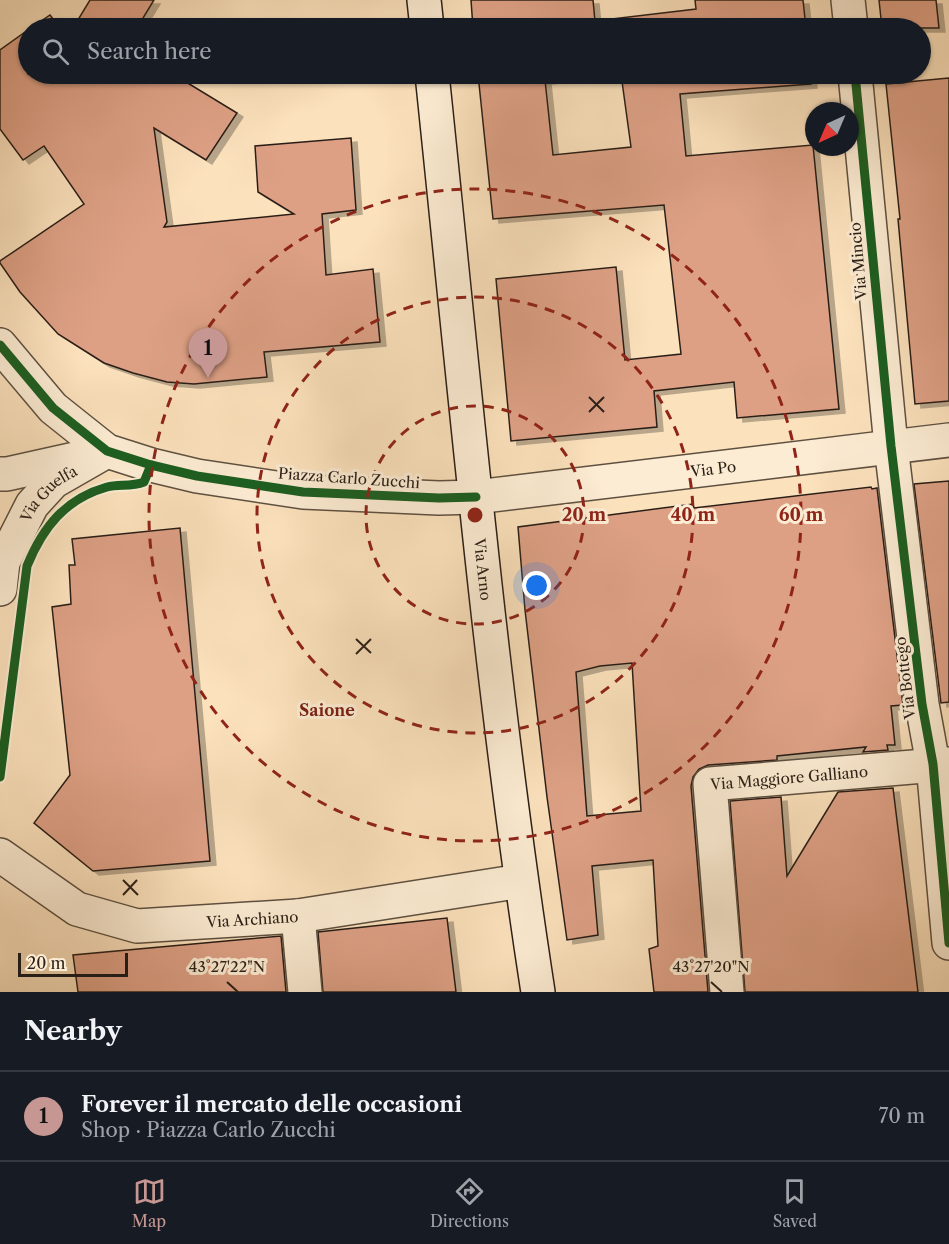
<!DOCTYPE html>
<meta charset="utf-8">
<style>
:root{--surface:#171b24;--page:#20242c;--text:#f1f3f6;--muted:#9ea1a6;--line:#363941;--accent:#c59692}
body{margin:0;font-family:"Libre Caslon Text",serif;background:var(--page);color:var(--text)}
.compass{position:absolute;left:805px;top:102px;width:54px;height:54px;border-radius:50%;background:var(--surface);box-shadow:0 2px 4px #0004;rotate:224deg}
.scale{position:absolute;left:18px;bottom:15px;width:110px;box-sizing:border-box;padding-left:6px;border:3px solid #2a1f17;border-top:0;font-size:16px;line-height:21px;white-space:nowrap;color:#2a1f17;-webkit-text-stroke:4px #fcecd3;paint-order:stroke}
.you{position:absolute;left:537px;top:586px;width:21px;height:21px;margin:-15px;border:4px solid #fff;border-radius:50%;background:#1a73e8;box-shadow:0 0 0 9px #1a73e833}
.badge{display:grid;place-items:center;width:39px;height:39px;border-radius:50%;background:var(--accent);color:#111;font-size:20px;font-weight:700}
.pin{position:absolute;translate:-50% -50px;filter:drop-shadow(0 2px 3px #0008)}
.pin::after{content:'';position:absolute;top:32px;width:21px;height:18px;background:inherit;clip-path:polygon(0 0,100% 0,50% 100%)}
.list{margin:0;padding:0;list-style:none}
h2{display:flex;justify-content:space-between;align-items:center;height:78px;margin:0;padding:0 24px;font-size:26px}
h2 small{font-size:20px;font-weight:400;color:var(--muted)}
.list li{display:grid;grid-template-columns:39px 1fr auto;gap:18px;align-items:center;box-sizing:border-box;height:90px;padding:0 24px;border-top:2px solid var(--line)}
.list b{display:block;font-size:22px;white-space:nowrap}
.list p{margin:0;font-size:20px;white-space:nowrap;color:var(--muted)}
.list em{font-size:20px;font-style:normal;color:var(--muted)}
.icon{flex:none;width:33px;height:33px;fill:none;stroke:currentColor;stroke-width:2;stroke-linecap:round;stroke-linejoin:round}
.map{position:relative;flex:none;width:949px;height:992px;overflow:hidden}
.search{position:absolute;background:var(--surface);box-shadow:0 2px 4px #0004;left:18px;right:18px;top:18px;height:66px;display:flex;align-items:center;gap:15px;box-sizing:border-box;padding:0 21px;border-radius:33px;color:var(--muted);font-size:22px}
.sheet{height:168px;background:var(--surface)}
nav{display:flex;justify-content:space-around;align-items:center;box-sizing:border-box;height:84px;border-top:2px solid var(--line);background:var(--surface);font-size:16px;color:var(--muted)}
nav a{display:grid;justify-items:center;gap:3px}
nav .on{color:var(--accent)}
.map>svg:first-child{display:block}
.building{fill:#dda085;stroke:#2a1f17;stroke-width:1.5;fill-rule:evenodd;filter:url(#shadow)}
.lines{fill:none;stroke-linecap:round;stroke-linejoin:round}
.minor-casing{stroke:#5e5040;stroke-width:36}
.secondary-casing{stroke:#2a1f17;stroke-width:36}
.minor{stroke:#fcecd3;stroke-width:33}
.secondary{stroke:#fcecd3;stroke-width:33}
.cycleway-casing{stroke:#fcecd3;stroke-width:13}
.cycleway{stroke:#1b5e20;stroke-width:9}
.ticks{fill:none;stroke:#2a1f17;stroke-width:2}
.ring{fill:none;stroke:#8f2418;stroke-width:3;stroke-dasharray:10 8}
.labels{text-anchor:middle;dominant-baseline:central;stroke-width:6;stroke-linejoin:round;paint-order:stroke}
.street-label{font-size:15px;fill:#2a1f17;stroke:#fcecd3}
.neighbourhood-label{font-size:16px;font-weight:bold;fill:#7a1f14;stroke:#fcecd3}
.ticks-label{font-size:15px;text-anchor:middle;fill:#2a1f17;stroke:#fcecd3;stroke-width:6;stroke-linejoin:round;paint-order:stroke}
.centre{fill:#8f2418;stroke:#fcecd3;stroke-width:3}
.ring-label{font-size:18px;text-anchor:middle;font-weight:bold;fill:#8f2418;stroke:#fcecd3;stroke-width:6;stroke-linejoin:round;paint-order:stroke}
</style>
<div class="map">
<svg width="949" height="992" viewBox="0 0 949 992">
<defs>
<filter id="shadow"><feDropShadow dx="6" dy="4" stdDeviation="0" flood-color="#0004"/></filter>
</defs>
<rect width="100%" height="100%" fill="#fbe1bc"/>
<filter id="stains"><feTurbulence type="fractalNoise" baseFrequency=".00333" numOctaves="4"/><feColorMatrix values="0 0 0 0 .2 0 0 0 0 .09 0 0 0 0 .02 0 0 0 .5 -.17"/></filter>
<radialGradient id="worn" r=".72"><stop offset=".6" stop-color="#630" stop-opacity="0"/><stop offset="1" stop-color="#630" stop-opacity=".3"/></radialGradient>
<g class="building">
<path d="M 90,0 L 154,0 L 137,28 L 73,28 Z"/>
<path d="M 471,0 L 593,0 L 595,21 L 696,9 L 695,0 L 803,0 L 806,28 L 473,28 Z"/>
<path d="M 879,0 L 936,0 L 939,28 L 882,28 Z"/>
<path d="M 50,15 L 60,28 L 31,28 Z"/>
<path d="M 28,30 L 28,74 L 173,74 L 237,113 L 206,160 L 154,128 L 167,222 L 164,227 L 294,214 L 258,192 L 255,146 L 351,138 L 356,210 L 322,214 L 326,275 L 373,269 L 380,342 L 264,352 L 267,377 L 194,384 L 167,382 L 133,373 L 104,363 L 58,334 L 20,292 L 0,263 L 0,261 L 84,204 L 44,146 L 23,160 L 0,129 L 0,50 Z"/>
<path d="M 478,74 L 605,74 L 545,80 L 553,155 L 631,147 L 621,74 L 810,74 L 811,84 L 680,94 L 686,156 L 813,145 L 839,409 L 737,418 L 734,382 L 654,391 L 657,427 L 511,441 L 496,279 L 616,267 L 625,360 L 681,354 L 664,205 L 493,219 Z"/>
<path d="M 949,78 L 949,401 L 915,404 L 898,219 L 900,219 L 886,84 Z"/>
<path d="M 949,481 L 949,702 L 941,703 L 914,484 Z"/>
<path d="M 871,487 L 872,489 L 877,488 L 903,705 L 891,706 L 895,745 L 887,745 L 888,750 L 863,752 L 866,747 L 777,756 L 777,760 L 708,765 L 699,769 L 693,777 L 691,786 L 708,992 L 654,992 L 649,949 L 658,946 L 653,860 L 592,866 L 598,935 L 567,940 L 547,797 L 525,610 L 518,527 L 693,504 L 694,508 ZM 632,663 L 641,811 L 587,816 L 576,672 L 600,666 Z"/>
<path d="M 180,528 L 210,861 L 93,871 L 34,823 L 70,775 L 52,607 L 71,604 L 69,565 L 75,565 L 72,539 Z"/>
<path d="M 893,788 L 918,992 L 745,992 L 730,801 L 781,797 L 787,876 L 838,792 Z"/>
<path d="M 447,918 L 456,992 L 323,992 L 318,932 Z"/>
<path d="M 281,936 L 286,992 L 78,992 L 73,955 Z"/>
</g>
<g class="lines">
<g class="minor-casing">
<g id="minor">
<path d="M 848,0 L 851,28"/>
<path d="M 855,74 L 891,446 L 922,704 L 933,764 L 949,943"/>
<path id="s1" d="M 0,345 L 53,408 L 107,451 L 151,465 L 197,476 L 303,492 L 439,498 L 476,497 L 949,440"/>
<path d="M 0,474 L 7,474 L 79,458"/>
<path id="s2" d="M 0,589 L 3,562 L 32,505 L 53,482 L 107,451"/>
<path id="s3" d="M 0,855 L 77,909 L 137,926 L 298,916 L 521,881"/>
<path d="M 298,916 L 305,992"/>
<path id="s4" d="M 727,992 L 710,784 L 949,764"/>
</g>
</g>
<g class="secondary-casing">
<g id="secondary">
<path d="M 424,0 L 427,28"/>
<path id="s5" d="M 432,74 C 464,380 491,688 538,992"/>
</g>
</g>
<use href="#minor" class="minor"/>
<use href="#secondary" class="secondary"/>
<g class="cycleway-casing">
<g id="cycleway">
<path d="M 855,74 L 891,446 L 922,704 L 933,764 L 949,943"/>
<path d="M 0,345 L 53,408 L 107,451 L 151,465 L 197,476 L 303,492 L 439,498 L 476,497"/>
<path d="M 0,777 L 27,566 C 43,527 65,499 107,487 C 119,484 131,487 144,482 L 151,465"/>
</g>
</g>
<use href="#cycleway" class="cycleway"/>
</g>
<path class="ticks" d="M 589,397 L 604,412M 589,412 L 604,397M 356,639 L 371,653M 356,654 L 371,639M 123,880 L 138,895M 123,895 L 137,880M 227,982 L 238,992M 711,982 L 722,992"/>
<g class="ring">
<circle cx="475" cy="515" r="109"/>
<circle cx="475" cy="515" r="218"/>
<circle cx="475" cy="515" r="326"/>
</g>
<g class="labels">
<g class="street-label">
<text transform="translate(858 261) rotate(-95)">Via Mincio</text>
<text stroke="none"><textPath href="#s1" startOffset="764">Via Po</textPath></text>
<text transform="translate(349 478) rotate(4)">Piazza Carlo Zucchi</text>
<text stroke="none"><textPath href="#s2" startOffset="111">Via Guelfa</textPath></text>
<text stroke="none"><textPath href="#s5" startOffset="498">Via Arno</textPath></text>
<text transform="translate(905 678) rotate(-97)">Via Bottego</text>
<text stroke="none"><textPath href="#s4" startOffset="288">Via Maggiore Galliano</textPath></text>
<text stroke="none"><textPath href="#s3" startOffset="272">Via Archiano</textPath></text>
</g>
<g class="neighbourhood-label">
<text x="327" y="710">Saione</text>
</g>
</g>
<g class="ticks-label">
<text x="227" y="972">43°27'22"N</text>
<text x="711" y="972">43°27'20"N</text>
</g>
<circle cx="475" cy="515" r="9" class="centre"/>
<g class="ring-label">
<text x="584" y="521">20 m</text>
<text x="693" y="521">40 m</text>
<text x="801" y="521">60 m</text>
</g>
<rect width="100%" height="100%" filter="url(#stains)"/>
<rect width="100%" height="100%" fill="url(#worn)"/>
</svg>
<svg class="compass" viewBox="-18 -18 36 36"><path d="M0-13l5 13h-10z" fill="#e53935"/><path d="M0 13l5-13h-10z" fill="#9ea1a6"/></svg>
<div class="scale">20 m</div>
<div class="you"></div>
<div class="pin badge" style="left:208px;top:378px">1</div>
<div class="search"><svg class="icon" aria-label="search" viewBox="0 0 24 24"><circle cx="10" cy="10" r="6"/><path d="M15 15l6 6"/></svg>Search here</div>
</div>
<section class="sheet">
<h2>Nearby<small></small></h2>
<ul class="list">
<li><span class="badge">1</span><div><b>Forever il mercato delle occasioni</b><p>Shop · Piazza Carlo Zucchi</p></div><em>70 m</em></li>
</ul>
</section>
<nav>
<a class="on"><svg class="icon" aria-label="map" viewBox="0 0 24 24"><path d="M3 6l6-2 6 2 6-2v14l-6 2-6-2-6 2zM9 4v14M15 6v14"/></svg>Map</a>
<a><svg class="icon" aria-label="directions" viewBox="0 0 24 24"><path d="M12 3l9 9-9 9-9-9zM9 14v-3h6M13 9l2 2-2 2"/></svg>Directions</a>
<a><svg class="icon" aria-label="saved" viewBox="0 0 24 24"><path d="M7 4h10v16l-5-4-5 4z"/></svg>Saved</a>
</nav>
